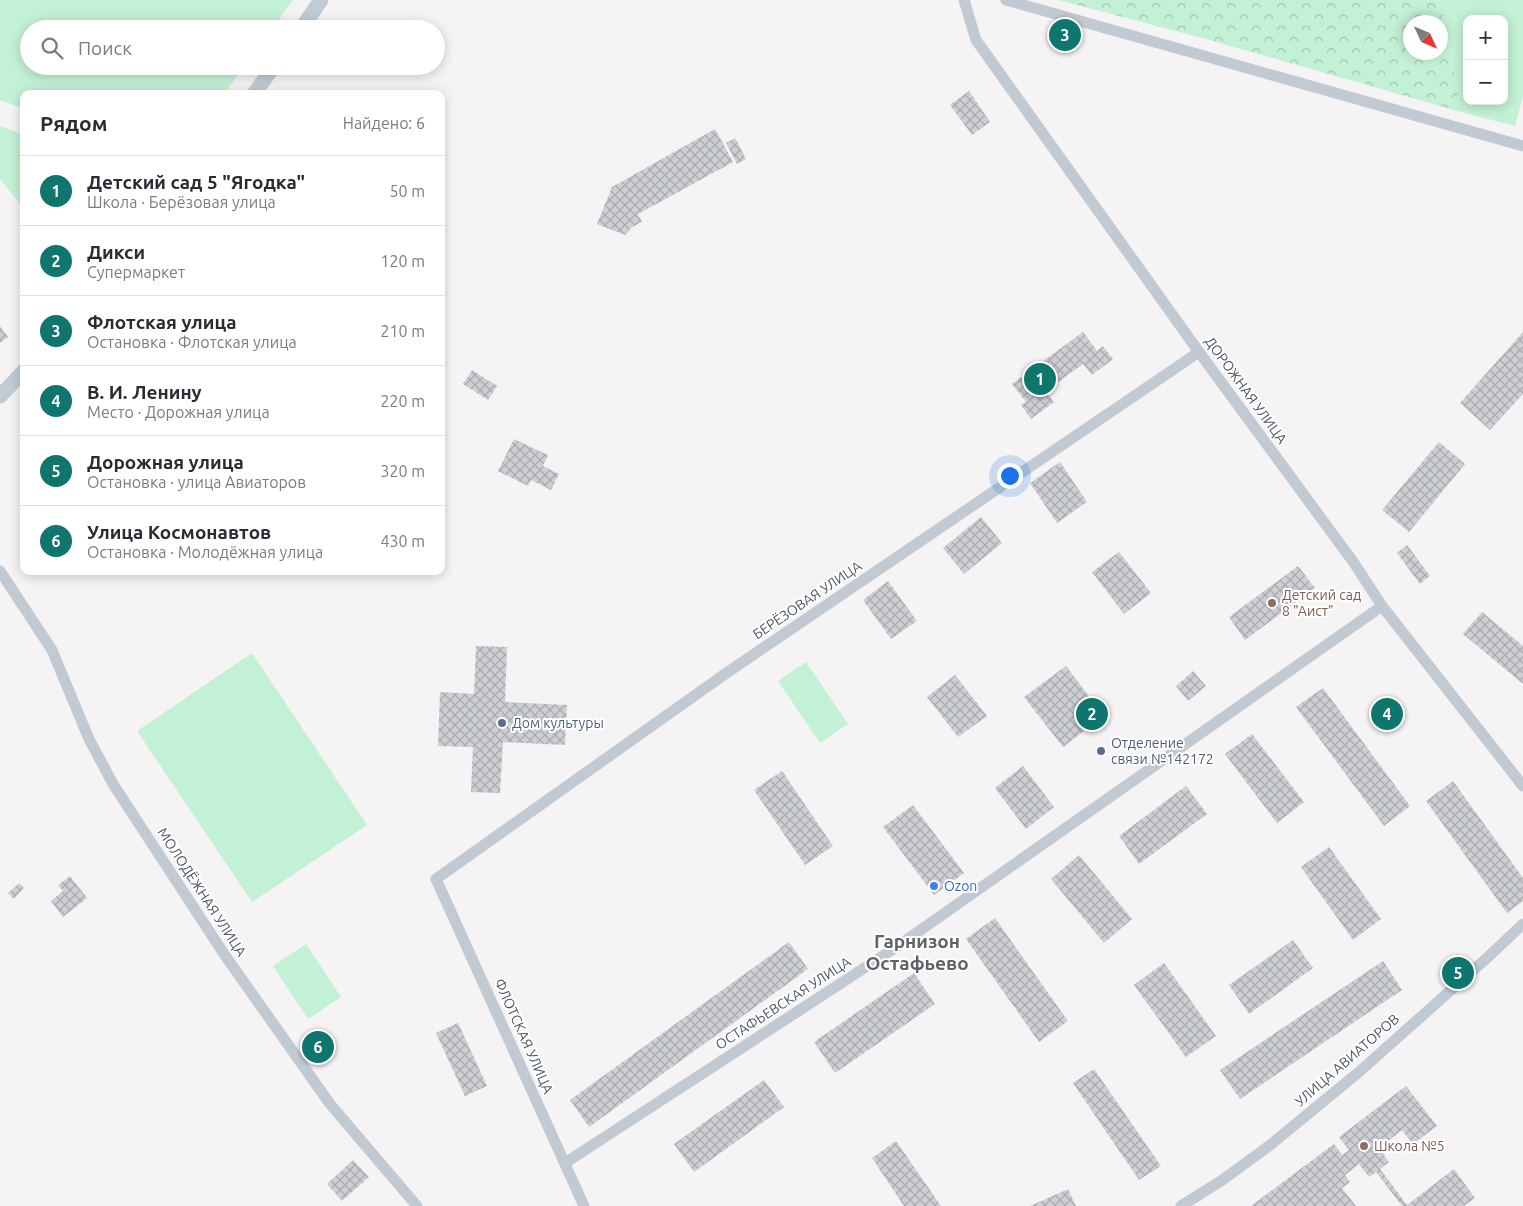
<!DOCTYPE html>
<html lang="ru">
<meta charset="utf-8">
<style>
:root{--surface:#fff;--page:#f7f7f7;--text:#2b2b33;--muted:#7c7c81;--line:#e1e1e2;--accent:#0f766e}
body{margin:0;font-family:Ubuntu,sans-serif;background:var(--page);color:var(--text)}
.controls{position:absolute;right:15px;top:15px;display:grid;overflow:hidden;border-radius:10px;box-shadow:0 2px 12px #0003}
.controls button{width:45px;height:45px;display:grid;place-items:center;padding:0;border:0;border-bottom:1px solid var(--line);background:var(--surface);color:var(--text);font:25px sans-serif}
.compass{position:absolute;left:1403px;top:15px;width:45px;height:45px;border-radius:50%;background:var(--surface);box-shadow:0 2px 12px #0003;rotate:134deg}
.you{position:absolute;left:1009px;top:475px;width:18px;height:18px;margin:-12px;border:4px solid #fff;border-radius:50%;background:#1a73e8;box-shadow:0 0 0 8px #1a73e833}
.badge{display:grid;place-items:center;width:32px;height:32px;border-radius:50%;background:var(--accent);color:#fff;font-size:16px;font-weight:700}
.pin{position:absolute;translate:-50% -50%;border:2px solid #fff;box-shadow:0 1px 5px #0006}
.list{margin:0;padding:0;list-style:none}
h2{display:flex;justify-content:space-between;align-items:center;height:65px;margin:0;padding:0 20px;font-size:21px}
h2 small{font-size:16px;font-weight:400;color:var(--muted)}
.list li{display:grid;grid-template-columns:32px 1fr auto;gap:15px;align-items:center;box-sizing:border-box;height:70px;padding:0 20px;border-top:1px solid var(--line)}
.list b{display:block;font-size:19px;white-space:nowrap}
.list p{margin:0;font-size:16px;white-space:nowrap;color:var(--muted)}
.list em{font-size:16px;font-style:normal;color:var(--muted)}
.icon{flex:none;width:28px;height:28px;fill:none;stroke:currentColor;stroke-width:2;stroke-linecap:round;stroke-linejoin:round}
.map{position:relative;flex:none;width:1523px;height:1206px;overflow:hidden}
.search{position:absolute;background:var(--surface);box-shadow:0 2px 12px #0003;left:20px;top:20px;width:425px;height:55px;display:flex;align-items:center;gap:12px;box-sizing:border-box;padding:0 18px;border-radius:28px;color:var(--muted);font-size:19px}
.panel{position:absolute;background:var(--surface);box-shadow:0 2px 12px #0003;left:20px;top:90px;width:425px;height:485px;border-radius:10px}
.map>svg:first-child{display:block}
.green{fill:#c3f1d5;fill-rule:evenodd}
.forest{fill:url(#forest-crowns);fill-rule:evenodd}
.building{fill:url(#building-cross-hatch)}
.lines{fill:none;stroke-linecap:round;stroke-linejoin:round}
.street{stroke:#c1cad2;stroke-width:11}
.secondary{stroke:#c1cbd6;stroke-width:15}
.education-dot{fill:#8d6e63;stroke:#fff;stroke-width:2}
.service-dot{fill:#5c6f8a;stroke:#fff;stroke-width:2}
.shop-dot{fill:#3f7fe0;stroke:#fff;stroke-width:2}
.labels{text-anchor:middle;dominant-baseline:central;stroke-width:4;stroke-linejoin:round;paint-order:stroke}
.street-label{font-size:14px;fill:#4a5661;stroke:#fff}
.education-label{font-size:14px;fill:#785e54;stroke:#fff;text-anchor:start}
.service-label{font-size:14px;fill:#4e5e75;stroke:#fff;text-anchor:start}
.shop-label{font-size:14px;fill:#366cbe;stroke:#fff;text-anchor:start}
.district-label{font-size:19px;font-weight:bold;fill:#5f6368;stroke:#fff}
</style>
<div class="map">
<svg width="1523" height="1206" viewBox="0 0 1523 1206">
<defs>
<pattern id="forest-crowns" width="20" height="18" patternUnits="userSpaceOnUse" patternTransform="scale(1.25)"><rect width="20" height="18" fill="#c3f1d5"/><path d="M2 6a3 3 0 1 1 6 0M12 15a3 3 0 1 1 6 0" fill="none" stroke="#a0c6b0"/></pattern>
<pattern id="building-cross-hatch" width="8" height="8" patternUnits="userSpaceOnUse" patternTransform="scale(1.25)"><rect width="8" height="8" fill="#cdcfd5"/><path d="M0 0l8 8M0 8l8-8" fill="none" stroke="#a8abb0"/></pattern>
</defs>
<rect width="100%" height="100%" fill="#f5f3f3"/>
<g class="green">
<path d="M 0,0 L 293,0 L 272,29 L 29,29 L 29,66 L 244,66 L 224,94 L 24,94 L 24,109 L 0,100 Z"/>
<path d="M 1436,0 L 1523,0 L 1523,96 L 1515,126 L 1461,112 L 1443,13 ZM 1467,19 L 1504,19 L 1504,101 L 1467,101 Z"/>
<path d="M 0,126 L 24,135 L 24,209 L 0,179 Z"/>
<path d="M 252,653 L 367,825 L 252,902 L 137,731 Z"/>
<path d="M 806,662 L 848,724 L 820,743 L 778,681 Z"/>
<path d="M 306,944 L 341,997 L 308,1019 L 273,966 Z"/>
</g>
<path class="forest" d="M 1058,0 L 1436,0 L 1443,13 L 1461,112 L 1206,39 ZM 1410,22 L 1440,22 L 1440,52 L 1410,52 Z"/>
<g class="building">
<path d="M 969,91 L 990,122 L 972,135 L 950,105 Z"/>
<path d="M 715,129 L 733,162 L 638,214 L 642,222 L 632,227 L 625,235 L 597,224 L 612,187 Z"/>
<path d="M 735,138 L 746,159 L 737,164 L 726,143 Z"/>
<path d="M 0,326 L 8,337 L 0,343 Z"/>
<path d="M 1083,332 L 1097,351 L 1103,346 L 1113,359 L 1092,375 L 1083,364 L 1046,391 L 1054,402 L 1031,419 L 1021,405 L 1026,402 L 1012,384 Z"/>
<path d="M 1523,332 L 1523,394 L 1490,430 L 1460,403 Z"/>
<path d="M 472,370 L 497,386 L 488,400 L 463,384 Z"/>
<path d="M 514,439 L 548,455 L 543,466 L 559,474 L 551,490 L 531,480 L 528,486 L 498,471 Z"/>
<path d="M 1439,442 L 1465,464 L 1409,532 L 1382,510 Z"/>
<path d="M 1060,462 L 1087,502 L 1057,523 L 1030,483 Z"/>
<path d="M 981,517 L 1002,543 L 964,574 L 943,548 Z"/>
<path d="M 1407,545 L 1430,576 L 1420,584 L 1397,553 Z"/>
<path d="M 1119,552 L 1151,593 L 1124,614 L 1092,572 Z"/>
<path d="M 1298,566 L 1315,588 L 1245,640 L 1229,617 Z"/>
<path d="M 888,581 L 917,621 L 891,639 L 863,600 Z"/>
<path d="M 1482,612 L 1523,646 L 1523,684 L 1463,634 Z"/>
<path d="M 476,646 L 507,647 L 505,702 L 567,705 L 565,745 L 503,742 L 500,793 L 471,792 L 473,747 L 438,746 L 440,692 L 474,694 Z"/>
<path d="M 1066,666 L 1104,716 L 1063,747 L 1024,697 Z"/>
<path d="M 1193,671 L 1206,686 L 1188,701 L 1176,686 Z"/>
<path d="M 955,675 L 987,716 L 958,737 L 927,697 Z"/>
<path d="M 1323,688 L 1410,806 L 1384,826 L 1296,707 Z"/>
<path d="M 1252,734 L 1304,802 L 1277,823 L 1225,754 Z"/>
<path d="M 1023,766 L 1054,807 L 1026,829 L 995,788 Z"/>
<path d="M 782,771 L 833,846 L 805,865 L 754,790 Z"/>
<path d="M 1453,781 L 1523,878 L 1523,901 L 1507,913 L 1426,801 Z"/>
<path d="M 1186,786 L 1207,814 L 1139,864 L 1119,836 Z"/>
<path d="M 913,805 L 964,873 L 934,895 L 883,827 Z"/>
<path d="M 1329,847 L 1381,919 L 1353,940 L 1301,867 Z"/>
<path d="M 1079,855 L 1132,919 L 1104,943 L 1051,879 Z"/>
<path d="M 70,876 L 87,898 L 63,917 L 51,901 L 63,891 L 58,885 Z"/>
<path d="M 19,883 L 24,888 L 14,899 L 8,893 Z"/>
<path d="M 995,918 L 1068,1021 L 1039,1042 L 966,939 Z"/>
<path d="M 1293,940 L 1313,968 L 1249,1014 L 1229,985 Z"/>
<path d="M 789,942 L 808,969 L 589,1127 L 570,1100 Z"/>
<path d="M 1383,961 L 1402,990 L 1240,1099 L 1220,1070 Z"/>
<path d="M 1164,963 L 1216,1036 L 1186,1057 L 1134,985 Z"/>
<path d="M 914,973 L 935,1004 L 835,1073 L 814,1042 Z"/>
<path d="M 458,1023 L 487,1086 L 465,1096 L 436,1033 Z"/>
<path d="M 1094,1069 L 1161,1166 L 1139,1180 L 1073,1083 Z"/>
<path d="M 764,1080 L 784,1107 L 694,1172 L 674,1144 Z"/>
<path d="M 1406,1086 L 1437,1126 L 1413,1144 L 1402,1130 L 1379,1148 L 1389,1162 L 1380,1169 L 1407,1205 L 1454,1169 L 1475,1198 L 1464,1206 L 1402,1206 L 1376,1172 L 1369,1177 L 1359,1164 L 1345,1175 L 1350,1182 L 1342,1188 L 1356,1206 L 1251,1206 L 1334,1144 L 1342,1155 L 1349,1150 L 1339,1137 Z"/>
<path d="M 896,1141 L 941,1206 L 904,1206 L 872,1158 Z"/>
<path d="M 353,1160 L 369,1177 L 342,1201 L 327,1184 Z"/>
<path d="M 1068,1189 L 1076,1206 L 1030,1206 Z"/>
</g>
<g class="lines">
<g class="street">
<path d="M 964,0 L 976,40 L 1199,352 L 1354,563 L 1382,606 L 1523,786"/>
<path d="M 1006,0 L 1523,146"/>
<path d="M 0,571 L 52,650 L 89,739 L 113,784 L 224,954 L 330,1104 L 417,1206"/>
<path d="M 565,1163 L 895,948 L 1382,606"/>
<path d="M 584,1206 L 436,879 L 725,674 L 1199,352"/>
<path d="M 1181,1206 L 1221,1181 L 1269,1146 L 1359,1072 L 1487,958 L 1523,924"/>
</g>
<g class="secondary">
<path d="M 301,29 L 321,0"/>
<path d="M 254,94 L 274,66"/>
<path d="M 0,396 L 24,371"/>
</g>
</g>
<g class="education-dot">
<circle cx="1272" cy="603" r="5"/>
<circle cx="1364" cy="1146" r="5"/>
</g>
<g class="service-dot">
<circle cx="502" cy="723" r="5"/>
<circle cx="1101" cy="751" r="5"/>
</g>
<circle class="shop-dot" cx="934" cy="886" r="5"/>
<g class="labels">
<g class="street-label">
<text transform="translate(1246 390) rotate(54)">ДОРОЖНАЯ УЛИЦА</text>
<text transform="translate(807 600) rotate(-34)">БЕРЁЗОВАЯ УЛИЦА</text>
<text transform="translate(202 892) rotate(57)">МОЛОДЁЖНАЯ УЛИЦА</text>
<text transform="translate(783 1003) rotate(-33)">ОСТАФЬЕВСКАЯ УЛИЦА</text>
<text transform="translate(524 1036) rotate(66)">ФЛОТСКАЯ УЛИЦА</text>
<text transform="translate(1347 1060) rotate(-41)">УЛИЦА АВИАТОРОВ</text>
</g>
<g class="education-label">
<text x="1282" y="595">Детский сад<tspan x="1282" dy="16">8 "Аист"</tspan></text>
<text x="1374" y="1146">Школа №5</text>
</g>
<g class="service-label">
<text x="512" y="723">Дом культуры</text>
<text x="1111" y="743">Отделение<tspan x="1111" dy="16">связи №142172</tspan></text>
</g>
<g class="shop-label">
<text x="944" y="886">Ozon</text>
</g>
<g class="district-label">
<text x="917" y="941">Гарнизон<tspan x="917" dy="22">Остафьево</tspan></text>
</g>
</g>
</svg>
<div class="controls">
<button>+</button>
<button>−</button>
</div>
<svg class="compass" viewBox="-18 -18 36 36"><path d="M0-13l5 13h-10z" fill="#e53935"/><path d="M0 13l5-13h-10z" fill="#7c7c81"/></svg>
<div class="you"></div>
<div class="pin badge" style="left:1040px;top:379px">1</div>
<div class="pin badge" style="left:1092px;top:714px">2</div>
<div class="pin badge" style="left:1065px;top:35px">3</div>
<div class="pin badge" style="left:1387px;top:714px">4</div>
<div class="pin badge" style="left:1458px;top:973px">5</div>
<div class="pin badge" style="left:318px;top:1047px">6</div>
<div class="search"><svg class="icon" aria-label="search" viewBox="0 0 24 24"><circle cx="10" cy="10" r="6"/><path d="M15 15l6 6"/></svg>Поиск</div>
<section class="panel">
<h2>Рядом<small>Найдено: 6</small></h2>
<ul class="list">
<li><span class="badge">1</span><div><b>Детский сад 5 &quot;Ягодка&quot;</b><p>Школа · Берёзовая улица</p></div><em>50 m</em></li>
<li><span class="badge">2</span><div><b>Дикси</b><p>Супермаркет</p></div><em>120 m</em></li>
<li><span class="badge">3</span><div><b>Флотская улица</b><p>Остановка · Флотская улица</p></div><em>210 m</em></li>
<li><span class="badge">4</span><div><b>В. И. Ленину</b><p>Место · Дорожная улица</p></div><em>220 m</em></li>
<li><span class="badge">5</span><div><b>Дорожная улица</b><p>Остановка · улица Авиаторов</p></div><em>320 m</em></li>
<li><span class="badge">6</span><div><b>Улица Космонавтов</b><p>Остановка · Молодёжная улица</p></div><em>430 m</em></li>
</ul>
</section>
</div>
